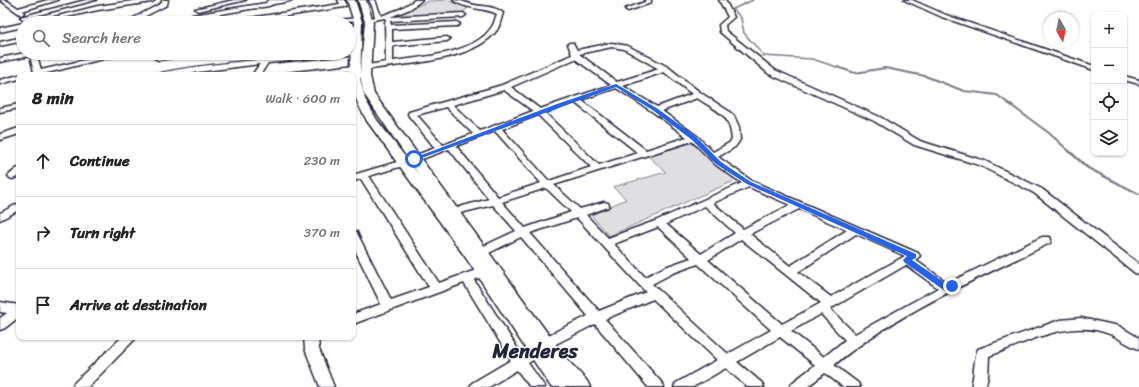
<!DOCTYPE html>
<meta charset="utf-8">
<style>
:root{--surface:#fff;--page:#f2f2f2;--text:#222;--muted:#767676;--line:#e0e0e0}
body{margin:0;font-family:Sriracha,sans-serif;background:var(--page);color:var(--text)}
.controls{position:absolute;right:12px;top:12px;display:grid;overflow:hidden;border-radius:8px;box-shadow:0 1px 3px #0004}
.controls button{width:36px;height:36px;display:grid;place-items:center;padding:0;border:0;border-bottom:1px solid var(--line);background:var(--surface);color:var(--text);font:20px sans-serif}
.compass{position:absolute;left:1043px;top:12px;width:36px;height:36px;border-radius:50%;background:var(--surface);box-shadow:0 1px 3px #0004;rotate:171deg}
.stop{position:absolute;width:12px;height:12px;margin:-9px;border:3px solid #2563eb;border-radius:50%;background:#fff}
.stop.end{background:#2563eb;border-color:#fff;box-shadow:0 1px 4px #0008}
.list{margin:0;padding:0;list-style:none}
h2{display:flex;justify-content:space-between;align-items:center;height:52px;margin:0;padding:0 16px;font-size:17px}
h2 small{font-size:13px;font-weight:400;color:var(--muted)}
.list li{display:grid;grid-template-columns:26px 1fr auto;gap:12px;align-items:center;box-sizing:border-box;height:72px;padding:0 16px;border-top:1px solid var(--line)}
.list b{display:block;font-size:15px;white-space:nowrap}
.list em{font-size:13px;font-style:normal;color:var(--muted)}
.icon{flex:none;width:22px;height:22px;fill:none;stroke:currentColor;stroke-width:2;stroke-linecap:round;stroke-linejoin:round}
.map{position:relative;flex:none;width:1139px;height:387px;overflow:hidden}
.search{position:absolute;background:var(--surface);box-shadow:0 1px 3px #0004;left:16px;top:16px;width:340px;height:44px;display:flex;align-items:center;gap:10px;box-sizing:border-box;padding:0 14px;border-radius:22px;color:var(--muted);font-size:15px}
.panel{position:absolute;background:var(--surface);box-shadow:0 1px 3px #0004;left:16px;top:72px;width:340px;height:268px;border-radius:8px}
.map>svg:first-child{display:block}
.green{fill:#dfdfe2;stroke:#80808e}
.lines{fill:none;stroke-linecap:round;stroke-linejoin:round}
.stream-far2{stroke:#7a7a88;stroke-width:1.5}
.stream-far1{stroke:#7a7a88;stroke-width:2}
.stream{stroke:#7a7a88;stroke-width:2.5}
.minor-casing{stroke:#22223b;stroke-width:3}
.major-casing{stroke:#22223b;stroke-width:3}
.minor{fill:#fff;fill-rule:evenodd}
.major{fill:#fff;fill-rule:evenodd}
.route{fill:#2563eb}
.labels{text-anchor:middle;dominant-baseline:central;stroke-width:3;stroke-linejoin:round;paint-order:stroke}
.near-district-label{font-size:20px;font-weight:bold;fill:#22223b;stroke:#fff}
</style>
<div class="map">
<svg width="1139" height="387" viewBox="0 0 1139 387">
<rect width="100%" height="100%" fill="#fff"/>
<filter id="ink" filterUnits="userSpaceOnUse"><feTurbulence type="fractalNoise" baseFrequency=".025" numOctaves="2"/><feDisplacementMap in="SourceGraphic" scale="8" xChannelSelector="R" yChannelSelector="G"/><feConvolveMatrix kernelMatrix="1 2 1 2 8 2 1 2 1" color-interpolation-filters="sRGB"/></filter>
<g filter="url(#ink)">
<g class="green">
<path d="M 450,0 L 451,2 L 467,7 L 467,9 L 460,15 L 392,17 L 429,1 Z"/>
<path d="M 691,143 L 743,177 L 609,236 L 591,215 L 626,199 L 613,187 L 666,172 L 648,156 Z"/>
</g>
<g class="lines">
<path class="stream-far2" d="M 753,0 L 733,9 L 741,18 L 744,33 L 764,56 L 812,59 L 840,68"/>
<path class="stream-far1" d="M 837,67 L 855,73 L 885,68 L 925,76 L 964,91 L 997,95 L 1049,133 L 1070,152"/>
<path class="stream" d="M 1069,151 L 1088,168 L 1139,194"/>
<g class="minor-casing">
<g id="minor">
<path d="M 0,0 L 6,0 L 18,8 L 48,0 L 58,0 L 22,11 L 24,13 L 21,15 Z"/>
<path d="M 86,0 L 96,0 L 23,19 L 20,17 Z"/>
<path d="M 140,0 L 155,0 L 152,2 L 98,10 L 41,23 L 30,23 L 98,6 Z"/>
<path d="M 162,0 L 168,0 L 167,5 L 132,23 L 124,23 L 162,3 Z"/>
<path d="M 234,0 L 246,0 L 198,11 L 195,9 Z"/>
<path d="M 268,0 L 292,0 C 285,4 275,2 269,6 L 167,23 L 153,23 L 156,21 L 266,3 Z"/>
<path d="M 338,0 L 344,0 L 347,5 L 344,7 L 242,23 L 227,23 L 230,21 L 340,4 Z"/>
<path d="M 369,0 L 375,0 L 381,16 L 400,9 L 415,0 L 422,0 L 410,9 L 390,17 L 463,13 L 466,15 L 463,17 L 390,21 L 391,25 L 457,22 L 460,24 L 457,26 L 392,29 L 392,42 L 447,37 L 450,39 L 447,41 L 393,46 L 393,61 C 421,57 474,54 491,28 C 494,25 495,18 497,14 C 483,7 466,10 453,0 C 462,0 467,4 475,5 C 486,7 494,6 503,13 C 501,18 500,26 497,30 C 472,63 403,63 365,70 L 362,70 L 362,66 L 386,62 L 385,22 L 386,20 L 385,18 L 367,21 L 367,19 L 375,17 L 373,8 Z"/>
<path d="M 645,0 L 651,0 L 651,3 L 628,11 L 625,9 L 645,2 Z"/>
<path d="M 719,0 L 725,0 L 734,17 L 725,25 L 726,31 L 775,70 L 880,117 L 920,141 L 985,161 L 1042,189 L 1139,264 L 1139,274 L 1135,273 L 1034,193 L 979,165 L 914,145 L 874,121 L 769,74 L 720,32 L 719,25 L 728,17 Z"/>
<path d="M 904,0 L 912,0 L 946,15 L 1094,66 L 1094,70 L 942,17 Z"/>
<path d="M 358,18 L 360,19 L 360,21 L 325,23 L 328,21 Z"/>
<path d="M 23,23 L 23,27 L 0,32 L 0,28 Z"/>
<path d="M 23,37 L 23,41 L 0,46 L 0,42 Z"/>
<path d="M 569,43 L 573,43 L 577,50 L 612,43 L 628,46 L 668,67 L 701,93 L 727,110 L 734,116 L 739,127 L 740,140 L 735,147 L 718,157 L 752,181 L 918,253 L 920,256 L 915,260 L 948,283 L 1042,237 L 1050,237 L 1051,240 L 1050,243 C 977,279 898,312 834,365 L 858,383 L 860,387 L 843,387 L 825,373 L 807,387 L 790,387 L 792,383 L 815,365 L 780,337 L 737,362 L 762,383 L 764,387 L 747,387 L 726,368 L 693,387 L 674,387 L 676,383 L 717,360 L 653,299 L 605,319 L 662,383 L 664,387 L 648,387 L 595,324 L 550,347 L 545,348 L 540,347 L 538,343 L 540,339 L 588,316 L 521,237 L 485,255 L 477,255 L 475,252 L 477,249 L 516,231 L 493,205 L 452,215 L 448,214 L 447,212 L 448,210 L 489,199 L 449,149 L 406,165 L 369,176 L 439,283 L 479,269 L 483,268 L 487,269 L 489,272 L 487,275 L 474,280 L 521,354 L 537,346 L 542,347 L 544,351 L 542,355 L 528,363 L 545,387 L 530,387 L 517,370 L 489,387 L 470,387 L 472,383 L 511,360 L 464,283 L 353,324 L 353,314 L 381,304 L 353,246 L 353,231 L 357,232 L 358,235 L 391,300 L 429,287 L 361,179 L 353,181 L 353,175 L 400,161 L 435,148 L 409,116 L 408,114 L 409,112 L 502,85 L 572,55 L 568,44 ZM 612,47 L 624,49 L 659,69 L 617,82 L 579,54 ZM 575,59 L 611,85 L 540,109 L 511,87 ZM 664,72 L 692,94 L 657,107 L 623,86 ZM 616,88 L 653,112 L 687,137 L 646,150 L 581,100 ZM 504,90 L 533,111 L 480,131 L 453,105 ZM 697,98 C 718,112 730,113 732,140 L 729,143 L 713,152 L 697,136 L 662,111 ZM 574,102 L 638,153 L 599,165 L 545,113 ZM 446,107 L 473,134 L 443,145 L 417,115 ZM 538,115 L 591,167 L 549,181 L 502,129 ZM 495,131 L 541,183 L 498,197 L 456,146 ZM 692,141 L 716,165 L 742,183 L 655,221 L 608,238 L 586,215 L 608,207 L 609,205 L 608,203 L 604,202 L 580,209 L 554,185 ZM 749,187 L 790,205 L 743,229 L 713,203 ZM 546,188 L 571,212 L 525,228 L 502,202 ZM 705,206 L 735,233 L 701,254 L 666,224 ZM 799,209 L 847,230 L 790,266 L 750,234 ZM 577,218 L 640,286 L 646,292 L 599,311 L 530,233 ZM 658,227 L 691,258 L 665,267 L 645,277 L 614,244 ZM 856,234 L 905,256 L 831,297 L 798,272 ZM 741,239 L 821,303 L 782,324 L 708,260 ZM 698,264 L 771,330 L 728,354 L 652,284 L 673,273 ZM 906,265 L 938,288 L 855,334 L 830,309 ZM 821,314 L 845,340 L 824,357 L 791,331 Z"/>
<path d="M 357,51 L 359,52 L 359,54 L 268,63 L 260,75 L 252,75 L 260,64 L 174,75 L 156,75 C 164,69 248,61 264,59 L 269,55 L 272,55 L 272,58 L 330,53 L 349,53 L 349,52 Z"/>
<path d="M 25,53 L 39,53 L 37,55 L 41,70 L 115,53 L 127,53 L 39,75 L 25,75 L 34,72 L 30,56 L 0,62 L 0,58 Z"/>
<path d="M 178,53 L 195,53 L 192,55 L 158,60 L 154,58 L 158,56 Z"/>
<path d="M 356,65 L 360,67 L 359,69 L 305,75 L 282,75 L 286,73 Z"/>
<path d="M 19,75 L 19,79 L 0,84 L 0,80 Z"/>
<path d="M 1124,76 L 1139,80 L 1139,84 L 1124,80 Z"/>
<path d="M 19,104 L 19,108 L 0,112 L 0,108 Z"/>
<path d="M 19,128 L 19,134 L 0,140 L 0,134 Z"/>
<path d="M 19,168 L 19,176 L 13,179 L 10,178 L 8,176 L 16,169 Z"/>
<path d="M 19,203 L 19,210 L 0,220 L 0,213 Z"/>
<path d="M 0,302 L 19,305 L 19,317 L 5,328 L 0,330 L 0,318 L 7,313 L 0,312 Z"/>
<path d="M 1081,318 L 1119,326 L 1139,338 L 1139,349 C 1129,346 1121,339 1112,335 C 1071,317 1028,342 989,356 L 988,377 L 985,387 L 971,387 C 975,375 973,360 978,349 L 1060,320 Z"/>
<path d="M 122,337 L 137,337 L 88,387 L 72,387 L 74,383 Z"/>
<path d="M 304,337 L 318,337 L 319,349 L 334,387 L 320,387 L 305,349 Z"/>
</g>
</g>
<g class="major-casing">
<path id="major" d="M 347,0 L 355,0 L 362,22 L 360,79 L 365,99 L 377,120 L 419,175 L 364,94 L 360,76 L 365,22 L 358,0 L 366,0 L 373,22 L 370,76 L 374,94 L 564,356 L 587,381 L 590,387 L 551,387 L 466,258 L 367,121 C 357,102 353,97 353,75 L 350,75 L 354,22 Z"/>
</g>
<use href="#minor" class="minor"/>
<use href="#major" class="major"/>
</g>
</g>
<path class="route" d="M 616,84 L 658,109 L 696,137 L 721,162 L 751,182 L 916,254 L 916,258 L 912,260 L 948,285 L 955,285 L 955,288 L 948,292 L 945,291 L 904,262 L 903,260 L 907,256 L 747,184 L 716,164 L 692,140 L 654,111 L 616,87 L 416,160 L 411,159 L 557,104 Z"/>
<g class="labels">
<g class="near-district-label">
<text x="535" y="351">Menderes</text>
</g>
</g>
</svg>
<div class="controls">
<button>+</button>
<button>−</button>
<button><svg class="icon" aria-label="locate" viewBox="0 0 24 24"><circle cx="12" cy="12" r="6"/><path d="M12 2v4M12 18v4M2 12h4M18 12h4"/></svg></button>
<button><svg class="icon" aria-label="layers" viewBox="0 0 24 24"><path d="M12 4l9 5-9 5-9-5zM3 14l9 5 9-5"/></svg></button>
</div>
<svg class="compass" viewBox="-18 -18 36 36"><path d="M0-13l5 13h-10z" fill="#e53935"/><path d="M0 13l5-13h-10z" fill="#767676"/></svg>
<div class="stop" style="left:414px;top:159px"></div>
<div class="stop end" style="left:952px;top:286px"></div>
<div class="search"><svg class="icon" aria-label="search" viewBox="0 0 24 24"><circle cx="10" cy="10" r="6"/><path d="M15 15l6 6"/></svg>Search here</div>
<section class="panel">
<h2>8 min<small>Walk · 600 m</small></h2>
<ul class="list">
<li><svg class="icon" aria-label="ahead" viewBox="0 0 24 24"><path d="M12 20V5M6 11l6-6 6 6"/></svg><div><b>Continue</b></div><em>230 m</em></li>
<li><svg class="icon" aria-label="right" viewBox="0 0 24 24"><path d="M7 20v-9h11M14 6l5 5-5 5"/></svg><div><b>Turn right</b></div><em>370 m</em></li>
<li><svg class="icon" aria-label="arrive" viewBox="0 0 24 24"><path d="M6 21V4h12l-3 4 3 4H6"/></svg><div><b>Arrive at destination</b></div></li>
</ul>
</section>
</div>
